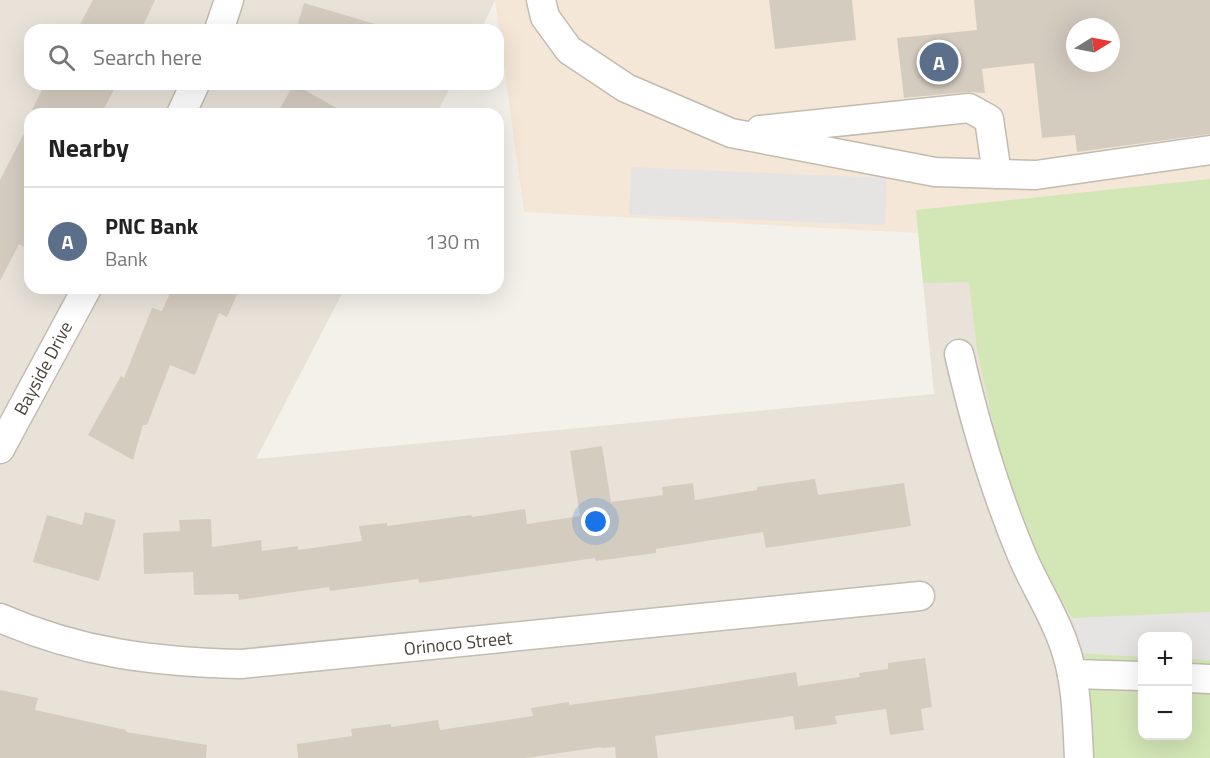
<!DOCTYPE html>
<meta charset="utf-8">
<style>
:root{--surface:#fff;--page:#f6f6f6;--text:#222;--muted:#767676;--line:#e0e0e0;--accent:#ed3c29}
body{margin:0;font-family:"Titillium Web",sans-serif;background:var(--page);color:var(--text)}
.controls{position:absolute;right:18px;bottom:18px;display:grid;overflow:hidden;border-radius:12px;box-shadow:0 6px 24px #0002}
.controls button{width:54px;height:54px;display:grid;place-items:center;padding:0;border:0;border-bottom:2px solid var(--line);background:var(--surface);color:var(--text);font:30px sans-serif}
.compass{position:absolute;left:1066px;top:18px;width:54px;height:54px;border-radius:50%;background:var(--surface);box-shadow:0 6px 24px #0002;rotate:80deg}
.you{position:absolute;left:596px;top:522px;width:21px;height:21px;margin:-15px;border:4px solid #fff;border-radius:50%;background:#1a73e8;box-shadow:0 0 0 9px #1a73e833}
.badge{display:grid;place-items:center;width:39px;height:39px;border-radius:50%;background:var(--accent);color:#fff;font-size:20px;font-weight:700}
.pin{position:absolute;translate:-50% -50%;border:3px solid #fff;box-shadow:0 2px 6px #0006}
.list{margin:0;padding:0;list-style:none}
h2{display:flex;justify-content:space-between;align-items:center;height:78px;margin:0;padding:0 24px;font-size:26px}
h2 small{font-size:20px;font-weight:400;color:var(--muted)}
.list li{display:grid;grid-template-columns:39px 1fr auto;gap:18px;align-items:center;box-sizing:border-box;height:108px;padding:0 24px;border-top:2px solid var(--line)}
.list b{display:block;font-size:22px;white-space:nowrap}
.list p{margin:0;font-size:20px;white-space:nowrap;color:var(--muted)}
.list em{font-size:20px;font-style:normal;color:var(--muted)}
.icon{flex:none;width:33px;height:33px;fill:none;stroke:currentColor;stroke-width:2;stroke-linecap:round;stroke-linejoin:round}
.map{position:relative;flex:none;width:1210px;height:758px;overflow:hidden}
.search{position:absolute;background:var(--surface);box-shadow:0 6px 24px #0002;left:24px;top:24px;width:480px;height:66px;display:flex;align-items:center;gap:15px;box-sizing:border-box;padding:0 21px;border-radius:18px;color:var(--muted);font-size:22px}
.panel{position:absolute;background:var(--surface);box-shadow:0 6px 24px #0002;left:24px;top:108px;width:480px;height:186px;border-radius:18px}
.map>svg:first-child{display:block}
.residential{fill:#e8e2d9;fill-rule:evenodd}
.commercial{fill:#f4e7d7;fill-rule:evenodd}
.green{fill:#d3e6b6;fill-rule:evenodd}
.parking{fill:#e6e4e2}
.building{fill:#d5ccc0;fill-rule:evenodd}
.lines{fill:none;stroke-linecap:round;stroke-linejoin:round}
.minor-casing{stroke:#c2bbb0;stroke-width:31}
.minor{stroke:#fff;stroke-width:28}
.labels{text-anchor:middle;dominant-baseline:central;stroke-width:5;stroke-linejoin:round;paint-order:stroke}
.street-label{font-size:18px;fill:#484139;stroke:#fff}
</style>
<div class="map">
<svg width="1210" height="758" viewBox="0 0 1210 758">
<rect width="100%" height="100%" fill="#f4f1ea"/>
<path class="residential" d="M 0,0 L 495,0 L 481,30 L 30,30 L 30,84 L 452,84 L 436,114 L 30,114 L 30,288 L 345,288 L 256,459 L 934,394 L 916,210 L 1210,179 L 1210,758 L 0,758 ZM 1142,636 L 1188,636 L 1188,736 L 1142,736 Z"/>
<path class="commercial" d="M 495,0 L 1210,0 L 1210,179 L 916,210 L 918,233 L 524,212 ZM 1075,27 L 1111,27 L 1111,63 L 1075,63 Z"/>
<path class="green" d="M 1210,179 L 1210,758 L 1089,758 L 1072,618 L 1039,560 L 1003,468 L 977,349 L 969,282 L 923,283 L 916,210 ZM 1142,636 L 1188,636 L 1188,736 L 1142,736 Z"/>
<g class="parking">
<path d="M 631,167 L 887,178 L 885,225 L 629,215 Z"/>
<path d="M 1210,612 L 1210,660 L 1188,659 L 1188,636 L 1142,636 L 1142,657 L 1077,653 L 1072,618 Z"/>
</g>
<g class="building">
<path d="M 93,0 L 155,0 L 141,30 L 77,30 Z"/>
<path d="M 769,0 L 852,0 L 856,40 L 775,49 Z"/>
<path d="M 974,0 L 1210,0 L 1210,134 L 1077,152 L 1075,135 L 1042,138 L 1034,63 L 982,69 L 985,93 L 967,92 L 904,98 L 897,38 L 977,30 ZM 1075,27 L 1111,27 L 1111,63 L 1075,63 Z"/>
<path d="M 304,3 L 375,24 L 375,30 L 296,30 Z"/>
<path d="M 45,84 L 117,84 L 101,114 L 30,114 Z"/>
<path d="M 294,84 L 347,114 L 277,114 Z"/>
<path d="M 30,122 L 30,250 L 19,244 L 0,281 L 0,180 Z"/>
<path d="M 165,288 L 240,288 L 227,317 L 219,313 L 195,375 L 170,365 L 147,425 L 143,425 L 133,460 L 88,435 L 121,376 L 124,378 L 152,308 L 162,311 L 171,291 Z"/>
<path d="M 602,446 L 611,502 L 663,495 L 662,487 L 693,483 L 695,500 L 757,490 L 757,487 L 815,479 L 818,495 L 904,483 L 911,526 L 766,548 L 763,532 L 656,549 L 656,553 L 596,561 L 595,558 L 419,583 L 418,579 L 330,591 L 329,587 L 239,600 L 238,594 L 194,595 L 193,572 L 144,574 L 143,533 L 180,531 L 179,520 L 211,519 L 212,547 L 261,540 L 262,551 L 298,546 L 298,550 L 362,541 L 359,526 L 387,523 L 387,526 L 471,515 L 472,517 L 525,509 L 527,524 L 580,516 L 570,451 Z"/>
<path d="M 85,512 L 116,520 L 99,581 L 33,562 L 47,515 L 82,525 Z"/>
<path d="M 925,658 L 932,707 L 921,709 L 924,730 L 890,735 L 886,709 L 835,716 L 837,724 L 795,730 L 793,716 L 655,736 L 658,758 L 616,758 L 615,747 L 601,748 L 601,747 L 526,758 L 298,758 L 297,744 L 352,736 L 351,729 L 391,724 L 391,727 L 438,720 L 440,730 L 533,716 L 531,708 L 569,702 L 569,705 L 681,690 L 796,672 L 798,686 L 860,677 L 859,673 L 888,669 L 888,663 Z"/>
<path d="M 0,690 L 38,698 L 35,710 L 126,730 L 126,732 L 207,745 L 206,758 L 0,758 Z"/>
</g>
<g class="lines">
<g class="minor-casing">
<g id="minor">
<path d="M 541,0 L 545,17 L 569,50 L 626,88 L 731,133 L 935,172 L 1036,175 L 1210,150"/>
<path d="M 219,30 L 229,0"/>
<path d="M 181,114 L 195,84"/>
<path d="M 760,130 L 969,108 L 989,119 L 997,174"/>
<path d="M 959,354 C 975,424 995,492 1023,558 C 1036,588 1054,615 1064,645 C 1077,680 1077,721 1079,758"/>
<path d="M 0,449 L 87,288"/>
<path d="M 0,618 C 81,653 154,662 241,664 L 920,596"/>
<path d="M 1072,674 L 1142,676"/>
<path d="M 1188,678 L 1210,679"/>
</g>
</g>
<use href="#minor" class="minor"/>
</g>
<g class="labels">
<g class="street-label">
<text transform="translate(43 368) rotate(-62)">Bayside Drive</text>
<text transform="translate(458 643) rotate(-6)">Orinoco Street</text>
</g>
</g>
</svg>
<div class="controls">
<button>+</button>
<button>−</button>
</div>
<svg class="compass" viewBox="-18 -18 36 36"><path d="M0-13l5 13h-10z" fill="#e53935"/><path d="M0 13l5-13h-10z" fill="#767676"/></svg>
<div class="you"></div>
<div class="pin badge" style="left:939px;top:62px;background:#5c6f8a">A</div>
<div class="search"><svg class="icon" aria-label="search" viewBox="0 0 24 24"><circle cx="10" cy="10" r="6"/><path d="M15 15l6 6"/></svg>Search here</div>
<section class="panel">
<h2>Nearby<small></small></h2>
<ul class="list">
<li><span class="badge" style="background:#5c6f8a">A</span><div><b>PNC Bank</b><p>Bank</p></div><em>130 m</em></li>
</ul>
</section>
</div>
